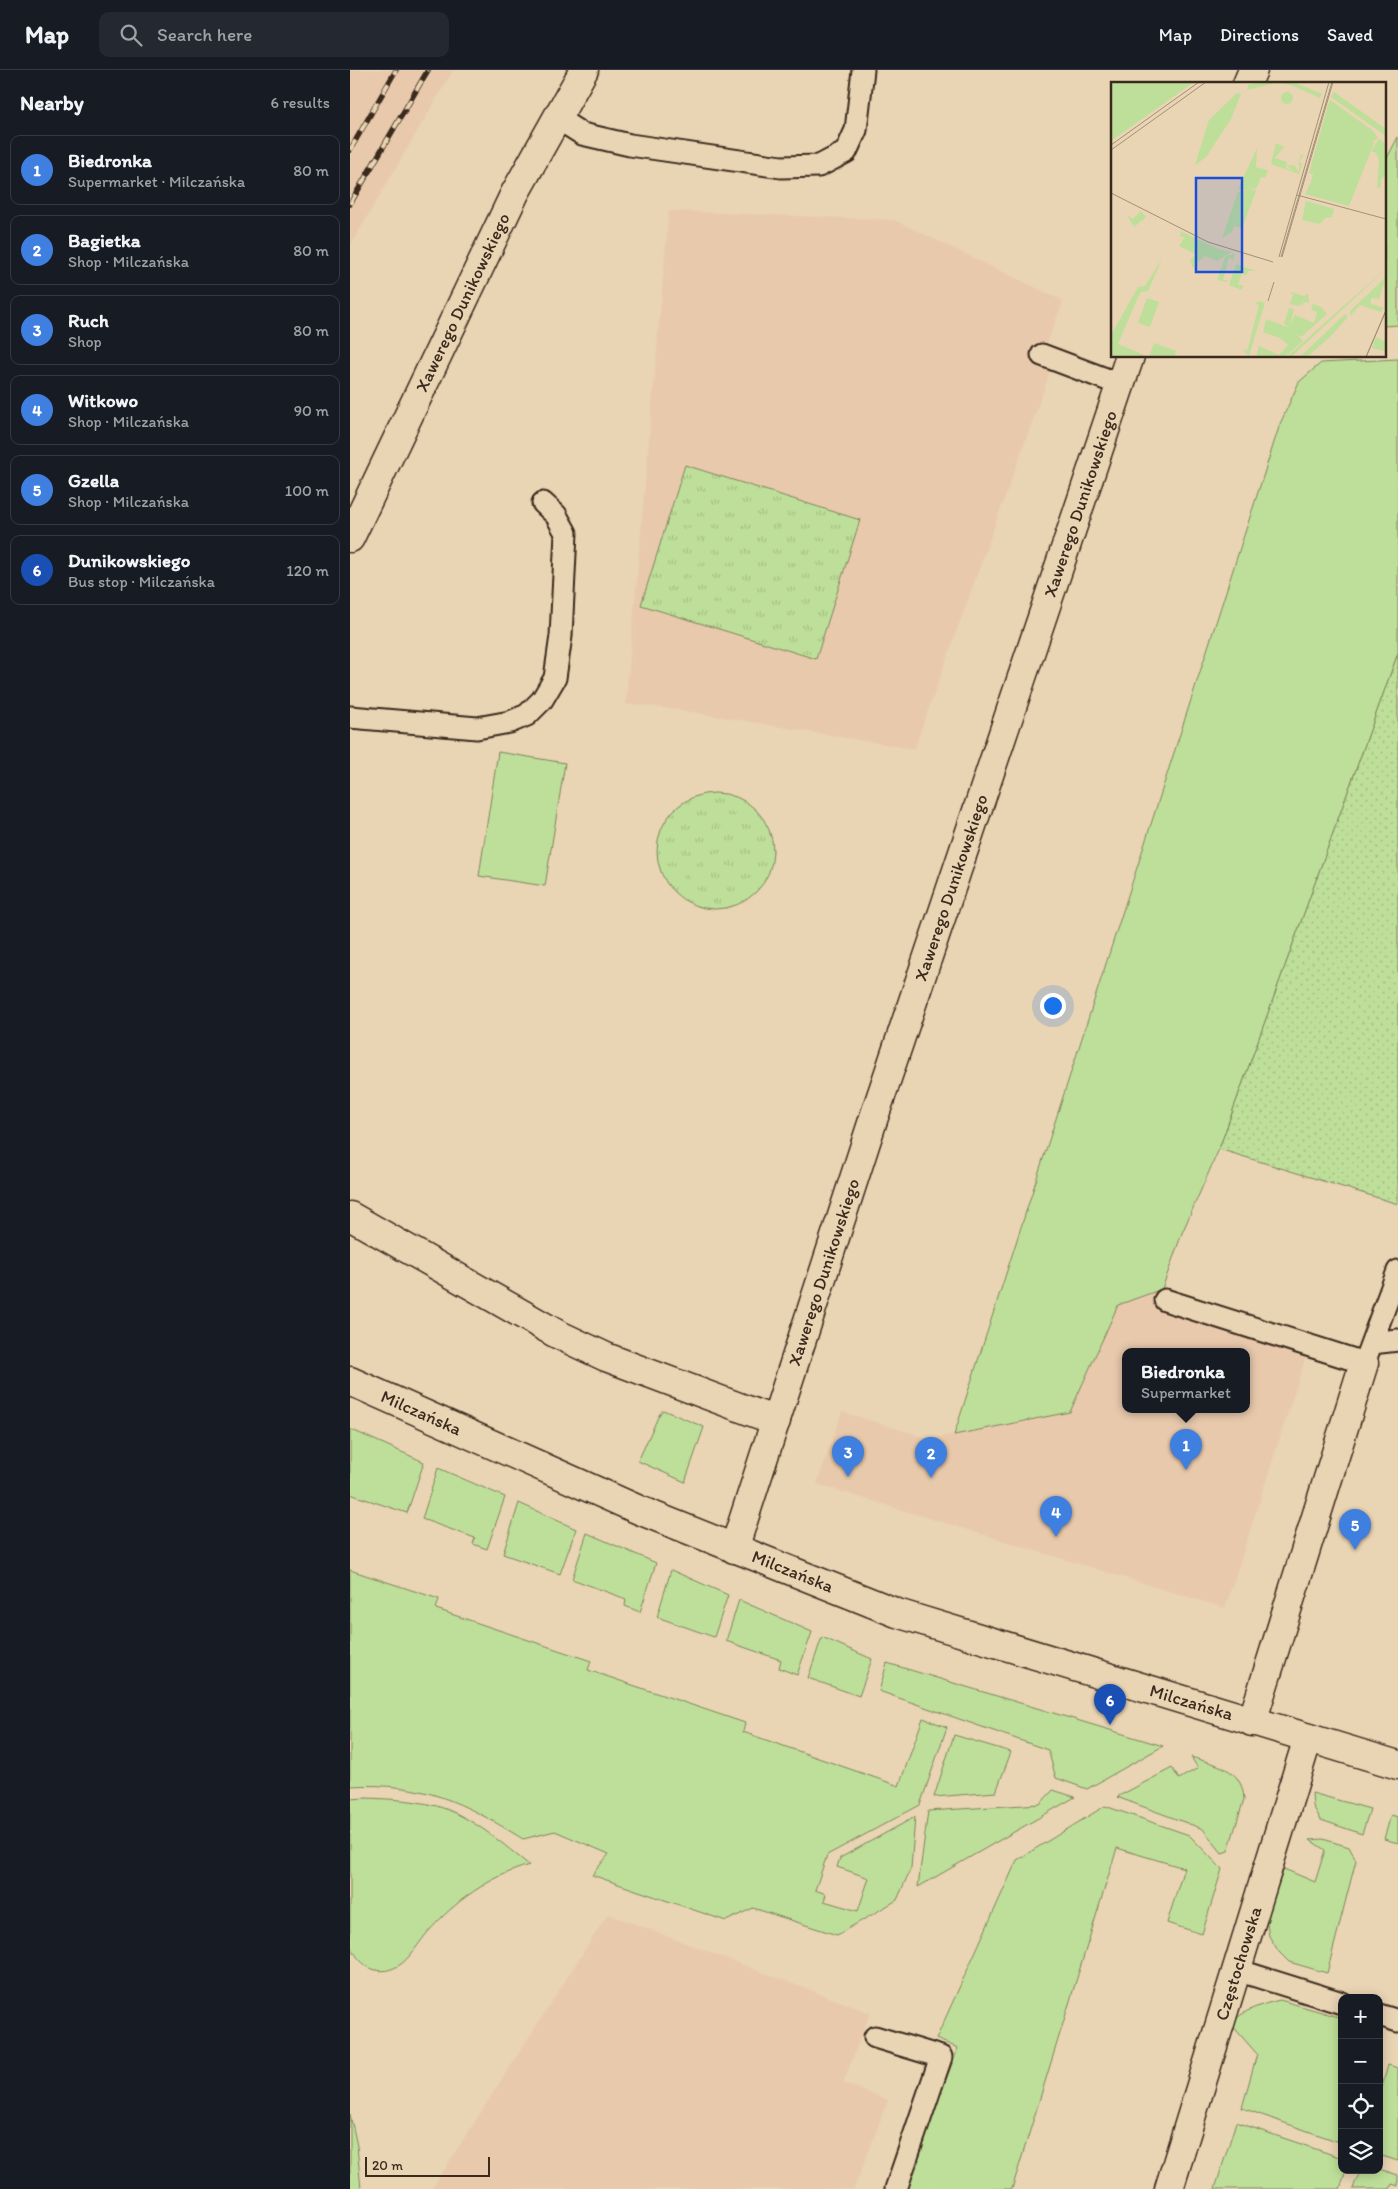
<!DOCTYPE html>
<meta charset="utf-8">
<style>
:root{--surface:#171b24;--page:#242831;--text:#f1f3f6;--muted:#9ea1a6;--line:#363941;--accent:#1f6fb2}
body{margin:0;font-family:Itim,sans-serif;background:var(--page);color:var(--text)}
.controls{position:absolute;right:15px;bottom:15px;display:grid;overflow:hidden;border-radius:10px;box-shadow:0 2px 12px #0003}
.controls button{width:45px;height:45px;display:grid;place-items:center;padding:0;border:0;border-bottom:1px solid var(--line);background:var(--surface);color:var(--text);font:25px sans-serif}
.scale{position:absolute;left:15px;bottom:12px;width:125px;box-sizing:border-box;padding-left:5px;border:2px solid #3b2a1e;border-top:0;font-size:14px;line-height:18px;white-space:nowrap;color:#3b2a1e;-webkit-text-stroke:4px #e9d4b3;paint-order:stroke}
.you{position:absolute;left:702px;top:935px;width:18px;height:18px;margin:-12px;border:4px solid #fff;border-radius:50%;background:#1a73e8;box-shadow:0 0 0 8px #1a73e833}
.badge{display:grid;place-items:center;width:32px;height:32px;border-radius:50%;background:var(--accent);color:#fff;font-size:16px;font-weight:700}
.pin{position:absolute;translate:-50% -41px;filter:drop-shadow(0 1px 2px #0008)}
.pin::after{content:'';position:absolute;top:26px;width:18px;height:15px;background:inherit;clip-path:polygon(0 0,100% 0,50% 100%)}
.popup{position:absolute;left:772px;top:1278px;width:128px;height:65px;box-sizing:border-box;display:grid;place-content:center;border-radius:10px;background:var(--surface);filter:drop-shadow(0 1px 4px #0005);font-size:16px;white-space:nowrap;color:var(--muted)}
.popup b{font-size:19px;color:var(--text)}
.popup::after{content:'';position:absolute;left:50%;top:100%;margin-left:-10px;border:10px solid transparent;border-top-color:var(--surface)}
.list{margin:0;padding:0;list-style:none}
h2{display:flex;justify-content:space-between;align-items:center;height:65px;margin:0;padding:0 20px;font-size:21px}
h2 small{font-size:16px;font-weight:400;color:var(--muted)}
.list li{display:grid;grid-template-columns:32px 1fr auto;gap:15px;align-items:center;box-sizing:border-box;height:70px;margin:0 10px 10px;padding:0 10px;border:1px solid var(--line);border-radius:10px}
.list b{display:block;font-size:19px;white-space:nowrap}
.list p{margin:0;font-size:16px;white-space:nowrap;color:var(--muted)}
.list em{font-size:16px;font-style:normal;color:var(--muted)}
.icon{flex:none;width:28px;height:28px;fill:none;stroke:currentColor;stroke-width:2;stroke-linecap:round;stroke-linejoin:round}
.map{position:relative;flex:none;width:1048px;height:2119px;overflow:hidden}
header{display:flex;align-items:center;gap:30px;box-sizing:border-box;height:70px;padding:0 25px;background:var(--surface);border-bottom:1px solid var(--line)}
header strong{font-size:24px}
nav{display:flex;gap:28px;margin-inline-start:auto;font-size:18px}
.search{width:350px;height:45px;background:var(--page);display:flex;align-items:center;gap:12px;box-sizing:border-box;padding:0 18px;border-radius:10px;color:var(--muted);font-size:19px}
main{display:flex}
aside{flex:1;background:var(--surface)}
.map>svg:first-child{display:block}
.built{fill:#e8c9ac;fill-rule:evenodd}
.grass{fill:#bedf99;stroke:#7c845c}
.park{fill:url(#park-tufts);stroke:#7c845c}
.garden{fill:url(#garden-dots);stroke:#7c845c}
.lines{fill:none;stroke-linecap:round;stroke-linejoin:round}
.lane-casing{stroke:#3b2a1e;stroke-width:25}
.street-casing{stroke:#3b2a1e;stroke-width:31}
.secondary-casing{stroke:#3b2a1e;stroke-width:31}
.lane{stroke:#e9d4b3;stroke-width:21}
.street{stroke:#e9d4b3;stroke-width:28}
.secondary{stroke:#e9d4b3;stroke-width:28}
.rail-casing{stroke:#3b2a1e;stroke-width:5.5}
.rail{stroke:#e9d4b3;stroke-width:4;stroke-dasharray:11;stroke-linecap:butt}
.labels{text-anchor:middle;dominant-baseline:central;stroke-width:4;stroke-linejoin:round;paint-order:stroke}
.street-label{font-size:18px;fill:#3b2a1e;stroke:#e9d4b3}
.inset-road{fill:none;stroke:#a39077;stroke-width:1}
.view{fill:#1d4ed8;fill-opacity:0.15;stroke:#1d4ed8;stroke-width:2.5}
.inset-edge{fill:none;stroke:#3b2a1e;stroke-width:2.5}
</style>
<header>
<strong>Map</strong>
<div class="search"><svg class="icon" aria-label="search" viewBox="0 0 24 24"><circle cx="10" cy="10" r="6"/><path d="M15 15l6 6"/></svg>Search here</div>
<nav><a>Map</a><a>Directions</a><a>Saved</a></nav>
</header>
<main>
<aside>
<h2>Nearby<small>6 results</small></h2>
<ul class="list">
<li><span class="badge" style="background:#3f7fe0">1</span><div><b>Biedronka</b><p>Supermarket · Milczańska</p></div><em>80 m</em></li>
<li><span class="badge" style="background:#3f7fe0">2</span><div><b>Bagietka</b><p>Shop · Milczańska</p></div><em>80 m</em></li>
<li><span class="badge" style="background:#3f7fe0">3</span><div><b>Ruch</b><p>Shop</p></div><em>80 m</em></li>
<li><span class="badge" style="background:#3f7fe0">4</span><div><b>Witkowo</b><p>Shop · Milczańska</p></div><em>90 m</em></li>
<li><span class="badge" style="background:#3f7fe0">5</span><div><b>Gzella</b><p>Shop · Milczańska</p></div><em>100 m</em></li>
<li><span class="badge" style="background:#1a4fb4">6</span><div><b>Dunikowskiego</b><p>Bus stop · Milczańska</p></div><em>120 m</em></li>
</ul>
</aside>
<div class="map">
<svg width="1048" height="2119" viewBox="0 0 1048 2119">
<defs>
<pattern id="park-tufts" width="24" height="20" patternUnits="userSpaceOnUse" patternTransform="scale(1.25)"><rect width="24" height="20" fill="#bedf99"/><path d="M3 7l-1-3M5 7V3M7 7l1-3M15 17l-1-3M17 17v-4M19 17l1-3" fill="none" stroke="#a4c083"/></pattern>
<pattern id="garden-dots" width="8" height="8" patternUnits="userSpaceOnUse" patternTransform="scale(1.25)"><rect width="8" height="8" fill="#bedf99"/><path d="M2 2h.1M6 6h.1" fill="none" stroke="#a4c083" stroke-width="1.8" stroke-linecap="round"/></pattern>
</defs>
<rect width="100%" height="100%" fill="#e9d4b3"/>
<filter id="ink" filterUnits="userSpaceOnUse"><feTurbulence type="fractalNoise" baseFrequency=".02" numOctaves="2"/><feDisplacementMap in="SourceGraphic" scale="10" xChannelSelector="R" yChannelSelector="G"/><feConvolveMatrix kernelMatrix="1 2 1 2 8 2 1 2 1" color-interpolation-filters="sRGB"/></filter>
<g filter="url(#ink)">
<g class="built">
<path d="M 0,0 L 103,0 L 0,176 Z"/>
<path d="M 319,141 L 544,150 L 713,231 L 688,297 L 700,302 L 564,679 L 324,639 L 276,634 Z"/>
<path d="M 812,1219 L 963,1264 L 875,1538 L 467,1414 L 492,1342 L 580,1369 L 720,1342 L 768,1234 ZM 776,1281 L 896,1281 L 896,1339 L 776,1339 Z"/>
<path d="M 258,1844 L 520,1943 L 493,2013 L 538,2030 L 504,2119 L 82,2119 Z"/>
</g>
<g class="grass">
<path d="M 1048,67 L 1048,255 L 1034,256 L 1034,94 Z"/>
<path d="M 1048,289 L 1048,583 L 869,1079 L 832,1163 L 812,1219 L 768,1235 L 720,1342 L 604,1365 L 930,354 L 949,312 L 971,293 Z"/>
<path d="M 148,682 L 215,693 L 195,816 L 129,806 Z"/>
<path d="M 313,1340 L 354,1357 L 335,1412 L 288,1391 L 309,1345 Z"/>
<path d="M 0,1359 L 74,1392 L 57,1443 L 0,1424 Z"/>
<path d="M 88,1398 L 155,1427 L 137,1479 L 123,1474 L 125,1468 L 72,1449 Z"/>
<path d="M 169,1433 L 226,1459 L 210,1504 L 153,1484 Z"/>
<path d="M 237,1463 L 306,1493 L 290,1542 L 275,1536 L 276,1529 L 222,1509 Z"/>
<path d="M 0,1500 L 89,1529 L 86,1539 L 241,1591 L 238,1600 L 395,1653 L 393,1662 L 549,1716 L 573,1648 L 597,1657 L 570,1735 L 477,1785 L 465,1820 L 476,1824 L 474,1831 L 508,1841 L 519,1808 L 487,1797 L 490,1788 L 565,1747 L 561,1798 L 547,1830 L 487,1865 L 403,1838 L 376,1851 L 242,1805 L 259,1784 L 205,1761 L 173,1769 C 113,1732 73,1712 0,1716 Z"/>
<path d="M 321,1500 L 378,1525 L 364,1567 L 307,1547 Z"/>
<path d="M 389,1530 L 462,1562 L 447,1605 L 429,1598 L 431,1590 L 376,1571 Z"/>
<path d="M 472,1567 L 522,1589 L 509,1626 L 458,1608 Z"/>
<path d="M 537,1593 L 813,1676 L 737,1719 L 706,1708 L 698,1680 L 529,1621 Z"/>
<path d="M 604,1665 L 661,1682 L 646,1722 L 584,1727 Z"/>
<path d="M 841,1687 C 866,1695 892,1697 894,1729 L 878,1781 L 872,1783 L 853,1759 L 767,1727 L 822,1698 L 829,1709 L 848,1698 Z"/>
<path d="M 703,1720 L 725,1727 L 568,1817 L 578,1741 L 690,1734 Z"/>
<path d="M 962,1723 L 1020,1739 L 1012,1764 L 971,1750 L 963,1736 Z"/>
<path d="M 15,1728 C 41,1729 71,1730 96,1739 C 127,1751 153,1774 179,1795 C 139,1807 105,1831 78,1862 C 69,1872 60,1889 48,1896 C 25,1909 8,1893 0,1874 L 0,1729 Z"/>
<path d="M 755,1736 L 839,1765 L 872,1799 L 852,1864 L 817,1853 L 834,1798 L 767,1778 L 662,2119 L 554,2119 L 608,1978 L 586,1969 L 667,1790 Z"/>
<path d="M 1041,1745 L 1048,1747 L 1048,1773 L 1034,1769 Z"/>
<path d="M 973,1769 L 999,1777 L 1006,1790 L 977,1903 L 939,1892 L 929,1882 L 919,1866 L 916,1848 L 934,1799 L 965,1812 L 975,1780 L 960,1770 Z"/>
<path d="M 930,1930 L 992,1948 L 992,2073 L 892,2038 L 907,1984 L 881,1954 C 892,1940 913,1934 930,1930 Z"/>
<path d="M 1038,1995 L 1048,1998 L 1048,2091 L 1029,2085 L 1029,2028 Z"/>
<path d="M 0,2044 L 7,2076 L 11,2119 L 0,2119 Z"/>
<path d="M 886,2052 L 992,2088 L 992,2100 L 996,2100 L 990,2119 L 865,2119 Z"/>
<path d="M 1029,2099 L 1048,2105 L 1048,2116 L 1042,2114 L 1040,2119 L 1003,2119 C 1011,2095 1010,2104 1029,2099 Z"/>
</g>
<g class="park">
<path d="M 335,395 L 510,450 L 466,589 L 291,535 Z"/>
<circle cx="365" cy="781" r="58"/>
</g>
<path class="garden" d="M 1048,583 L 1048,1134 L 869,1079 Z"/>
<g class="lines">
<g class="lane-casing">
<g id="lane">
<path d="M 207,48 L 232,64 L 280,75 L 431,97 L 469,96 L 496,82 L 506,60 L 513,0"/>
<path d="M 692,285 L 769,314"/>
<path d="M 0,647 L 127,658 L 160,652 L 177,645 L 192,630 L 205,608 L 211,566 L 216,463 L 206,445 L 193,433"/>
<path d="M 815,1230 L 1014,1293 L 1048,1201"/>
<path d="M 1022,1273 L 1048,1270"/>
<path d="M 887,1900 L 992,1933"/>
<path d="M 1029,1945 L 1048,1951"/>
<path d="M 525,1967 L 591,1987 L 546,2119"/>
</g>
</g>
<g class="street-casing">
<g id="street">
<path d="M 897,14 L 903,0"/>
<path id="s1" d="M 0,468 L 165,123 L 234,0"/>
<path d="M 0,1146 L 207,1264 L 256,1287 L 426,1351"/>
<path id="s2" d="M 384,1479 L 524,1047 L 780,286"/>
<path d="M 902,1652 L 1014,1293"/>
<path id="s3" d="M 819,2119 L 958,1668"/>
</g>
</g>
<g class="secondary-casing">
<g id="secondary">
<path id="s4" d="M 0,1311 L 289,1440 L 547,1543 L 1048,1695"/>
</g>
</g>
<use href="#lane" class="lane"/>
<use href="#street" class="street"/>
<use href="#secondary" class="secondary"/>
<g class="rail-casing">
<g id="rail">
<path d="M 0,80 L 46,0"/>
<path d="M 0,134 L 78,0"/>
</g>
</g>
<use href="#rail" class="rail"/>
</g>
</g>
<g class="labels">
<g class="street-label">
<text stroke="none"><textPath href="#s1" startOffset="261">Xawerego Dunikowskiego</textPath></text>
<text stroke="none"><textPath href="#s2" startOffset="1101">Xawerego Dunikowskiego</textPath></text>
<text stroke="none"><textPath href="#s2" startOffset="696">Xawerego Dunikowskiego</textPath></text>
<text stroke="none"><textPath href="#s2" startOffset="291">Xawerego Dunikowskiego</textPath></text>
<text stroke="none"><textPath href="#s4" startOffset="78">Milczańska</textPath></text>
<text stroke="none"><textPath href="#s4" startOffset="482">Milczańska</textPath></text>
<text stroke="none"><textPath href="#s4" startOffset="902">Milczańska</textPath></text>
<text stroke="none"><textPath href="#s3" startOffset="236">Częstochowska</textPath></text>
</g>
</g>
<g transform="translate(761 12)">
<rect width="275" height="275" fill="#e9d4b3"/>
<path d="M 148,0 L 182,0 L 211,12 L 209,16 L 180,3 L 165,1 L 136,8 L 137,3 ZM170 16a6 6 0 1 1 12 0a6 6 0 1 1-12 0ZM 223,10 L 275,47 L 275,54 L 220,15 ZM 219,18 L 261,48 L 267,56 L 262,60 L 222,29 L 217,23 ZM 268,57 L 275,62 L 275,94 L 270,97 L 270,105 L 266,106 L 268,78 L 265,71 L 260,69 ZM 165,61 L 173,65 L 164,76 L 176,80 L 175,86 L 183,89 L 177,85 L 178,83 L 184,84 L 187,90 L 189,84 L 187,82 L 190,73 L 193,72 L 188,81 L 191,82 L 188,92 L 160,82 ZM 146,66 L 145,85 L 137,105 L 176,120 L 145,108 L 136,109 L 121,150 L 111,156 L 127,110 L 136,108 L 127,107 ZM 195,119 L 223,127 L 221,135 L 214,136 L 209,142 L 191,138 ZM 30,129 L 35,135 L 23,145 L 16,133 L 22,137 ZM 69,149 L 108,167 L 121,170 L 106,179 L 94,174 L 87,180 L 84,177 L 85,191 L 79,179 L 84,172 L 68,164 L 74,155 L 70,155 ZM 124,171 L 122,178 L 118,175 L 112,198 L 116,198 L 116,200 L 106,198 L 114,175 ZM 125,182 L 145,189 L 137,189 L 135,194 L 131,190 L 127,203 L 132,203 L 131,208 L 118,203 ZM 179,210 L 193,214 L 197,212 L 198,221 L 194,220 L 191,225 L 193,218 L 189,224 L 179,222 L 182,213 ZM 36,216 L 48,220 L 39,245 L 27,241 ZM 148,219 L 154,221 L 138,274 L 131,268 L 135,269 L 137,266 L 148,223 L 144,222 ZM 202,222 L 210,225 L 216,232 L 190,255 L 173,242 L 178,226 L 183,227 L 179,244 L 184,233 L 203,241 L 206,230 L 200,228 ZM 275,253 L 275,269 L 261,266 L 265,255 L 273,259 Z" fill="#bedf99"/>
<path d="M 126,11 L 130,12 L 120,37 L 95,75 L 84,83 L 98,38 ZM 51,177 L 37,209 L 30,210 L 27,215 L 7,262 L 38,275 L 0,274 L 0,253 L 27,205 L 34,204 ZM 275,187 L 180,275 L 176,275 L 228,228 ZM 275,195 L 268,217 L 260,216 L 260,222 L 273,226 L 270,230 L 249,223 L 239,234 L 239,229 ZM 234,232 L 237,235 L 220,254 L 196,275 L 189,275 Z" fill="#bedf99"/>
<path d="M 0,0 L 83,0 L 0,59 ZM 217,23 L 263,61 L 238,124 L 194,112 L 200,100 L 202,92 L 198,91 ZM 43,261 L 65,269 L 63,275 L 38,275 Z" fill="#bedf99"/>
<path d="M 145,85 L 157,88 L 154,96 L 150,95 L 145,107 L 137,105 ZM 136,109 L 145,109 L 131,146 L 123,144 ZM 155,237 L 181,247 L 192,259 L 174,275 L 145,275 L 148,264 L 168,273 L 177,263 L 169,256 L 152,250 Z" fill="#bedf99"/>
<path class="inset-road" d="M 0,63 L 88,0M 0,68 L 95,0M 0,111 L 97,160 L 162,180M 186,113 L 275,137M 168,175 L 218,0M 170,175 L 221,0M 171,175 L 222,0M 157,219 L 163,200M 255,275 L 275,229M 255,275 L 275,228"/>
<path class="view" d="M 85,96 L 131,96 L 131,190 L 85,190 Z"/>
<rect width="275" height="275" class="inset-edge"/>
</g>
</svg>
<div class="controls">
<button>+</button>
<button>−</button>
<button><svg class="icon" aria-label="locate" viewBox="0 0 24 24"><circle cx="12" cy="12" r="6"/><path d="M12 2v4M12 18v4M2 12h4M18 12h4"/></svg></button>
<button><svg class="icon" aria-label="layers" viewBox="0 0 24 24"><path d="M12 4l9 5-9 5-9-5zM3 14l9 5 9-5"/></svg></button>
</div>
<div class="scale">20 m</div>
<div class="you"></div>
<div class="pin badge" style="left:836px;top:1400px;background:#3f7fe0">1</div>
<div class="popup"><b>Biedronka</b>Supermarket</div>
<div class="pin badge" style="left:581px;top:1408px;background:#3f7fe0">2</div>
<div class="pin badge" style="left:498px;top:1407px;background:#3f7fe0">3</div>
<div class="pin badge" style="left:706px;top:1467px;background:#3f7fe0">4</div>
<div class="pin badge" style="left:1005px;top:1480px;background:#3f7fe0">5</div>
<div class="pin badge" style="left:760px;top:1655px;background:#1a4fb4">6</div>
</div>
</main>
